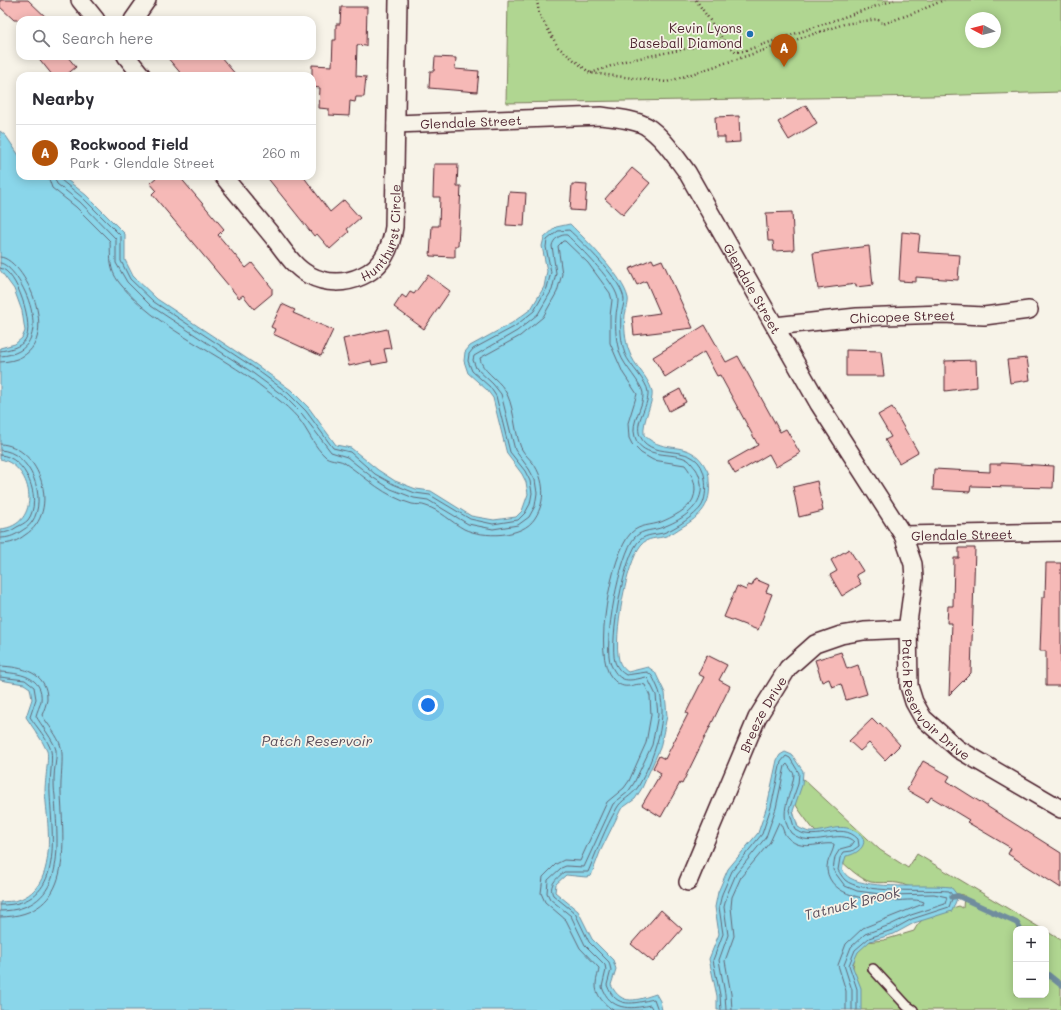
<!DOCTYPE html>
<meta charset="utf-8">
<style>
:root{--surface:#fff;--page:#f2f2f3;--text:#2b2b33;--muted:#7c7c81;--line:#e1e1e2;--accent:#b45309}
body{margin:0;font-family:Mali,sans-serif;background:var(--page);color:var(--text)}
.controls{position:absolute;right:12px;bottom:12px;display:grid;overflow:hidden;border-radius:8px;box-shadow:0 2px 10px #0003}
.controls button{width:36px;height:36px;display:grid;place-items:center;padding:0;border:0;border-bottom:1px solid var(--line);background:var(--surface);color:var(--text);font:20px sans-serif}
.compass{position:absolute;left:965px;top:12px;width:36px;height:36px;border-radius:50%;background:var(--surface);box-shadow:0 2px 10px #0003;rotate:277deg}
.you{position:absolute;left:428px;top:705px;width:14px;height:14px;margin:-10px;border:3px solid #fff;border-radius:50%;background:#1a73e8;box-shadow:0 0 0 6px #1a73e833}
.badge{display:grid;place-items:center;width:26px;height:26px;border-radius:50%;background:var(--accent);color:#fff;font-size:13px;font-weight:700}
.pin{position:absolute;translate:-50% -33px;filter:drop-shadow(0 1px 2px #0008)}
.pin::after{content:'';position:absolute;top:21px;width:14px;height:12px;background:inherit;clip-path:polygon(0 0,100% 0,50% 100%)}
.list{margin:0;padding:0;list-style:none}
h2{display:flex;justify-content:space-between;align-items:center;height:52px;margin:0;padding:0 16px;font-size:17px}
h2 small{font-size:13px;font-weight:400;color:var(--muted)}
.list li{display:grid;grid-template-columns:26px 1fr auto;gap:12px;align-items:center;box-sizing:border-box;height:56px;padding:0 16px;border-top:1px solid var(--line)}
.list b{display:block;font-size:15px;white-space:nowrap}
.list p{margin:0;font-size:13px;white-space:nowrap;color:var(--muted)}
.list em{font-size:13px;font-style:normal;color:var(--muted)}
.icon{flex:none;width:22px;height:22px;fill:none;stroke:currentColor;stroke-width:2;stroke-linecap:round;stroke-linejoin:round}
.map{position:relative;flex:none;width:1061px;height:1010px;overflow:hidden}
.search{position:absolute;background:var(--surface);box-shadow:0 2px 10px #0003;left:16px;top:16px;width:300px;height:44px;display:flex;align-items:center;gap:10px;box-sizing:border-box;padding:0 14px;border-radius:12px;color:var(--muted);font-size:15px}
.panel{position:absolute;background:var(--surface);box-shadow:0 2px 10px #0003;left:16px;top:72px;width:300px;height:108px;border-radius:12px}
.map>svg:first-child{display:block}
.green{fill:#b0d691;stroke:#7d7a5e;fill-rule:evenodd}
.water{fill:#8ad6ea;stroke:#708d9e}
.lines{fill:none;stroke-linecap:round;stroke-linejoin:round}
.shore{stroke:#646877;stroke-width:1}
.stream{stroke:#708d9e;stroke-width:5.5}
.building{fill:#f6b9b7;stroke:#4a1f2b}
.lane-casing{stroke:#4a1f2b;stroke-width:12}
.street-casing{stroke:#4a1f2b;stroke-width:20}
.path{stroke:#4a1f2b;stroke-width:2.5;stroke-dasharray:1 3;stroke-linecap:butt}
.lane{stroke:#f7f3e8;stroke-width:9}
.street{stroke:#f7f3e8;stroke-width:17}
.poi-dot{fill:#1f6fb2;stroke:#f7f3e8;stroke-width:1.5}
.labels{text-anchor:middle;dominant-baseline:central;stroke-width:3.5;stroke-linejoin:round;paint-order:stroke}
.poi-label{font-size:13px;fill:#4a1f2b;stroke:#f7f3e8;text-anchor:end}
.street-label{font-size:13px;fill:#4a1f2b;stroke:#f7f3e8}
.water-label{font-size:14px;font-style:italic;fill:#5a4d5b;stroke:#f7f3e8}
</style>
<div class="map">
<svg width="1061" height="1010" viewBox="0 0 1061 1010">
<rect width="100%" height="100%" fill="#f7f3e8"/>
<filter id="ink" filterUnits="userSpaceOnUse"><feTurbulence type="fractalNoise" baseFrequency=".025" numOctaves="2"/><feDisplacementMap in="SourceGraphic" scale="8" xChannelSelector="R" yChannelSelector="G"/><feConvolveMatrix kernelMatrix="1 2 1 2 8 2 1 2 1" color-interpolation-filters="sRGB"/></filter>
<g filter="url(#ink)">
<g class="green">
<path d="M 508,0 L 1061,0 L 1061,92 L 930,96 L 506,103 ZM 971,18 L 995,18 L 995,42 L 971,42 Z"/>
<path d="M 801,777 L 880,850 L 908,868 L 917,854 L 1042,929 L 1016,929 L 1016,995 L 1046,995 L 1046,931 L 1061,940 L 1061,1010 L 855,1010 L 852,973 L 855,955 L 865,942 L 884,940 L 914,931 C 923,912 941,912 959,906 L 963,908 L 964,895 L 907,886 C 895,880 883,884 871,882 C 849,877 806,822 794,802 Z"/>
</g>
<g class="water">
<path d="M 0,131 L 6,136 L 20,157 L 20,176 L 62,176 L 86,195 L 125,234 L 125,260 L 133,276 L 157,299 L 255,364 L 291,390 L 309,408 L 336,445 L 351,448 L 378,470 L 395,481 L 416,489 L 431,491 L 471,516 L 494,520 L 516,517 L 522,511 L 528,494 L 526,482 L 522,474 L 507,454 L 493,398 L 487,390 L 468,373 L 464,361 L 465,352 L 470,346 L 512,323 L 531,309 L 544,287 L 547,271 L 542,246 L 544,238 L 556,227 L 570,224 C 586,240 623,276 628,298 C 629,303 626,310 625,315 C 624,328 625,340 629,351 C 634,366 648,376 652,391 C 654,403 642,419 644,435 C 666,457 690,436 707,470 C 709,473 709,478 709,481 C 712,504 701,516 682,527 C 677,530 672,534 666,536 C 658,539 647,537 641,545 C 626,564 613,636 619,660 C 620,665 624,669 628,672 L 648,667 L 655,672 L 665,693 L 667,716 L 660,748 L 642,788 L 635,799 L 621,809 L 600,852 L 591,876 L 586,877 L 566,875 L 556,884 L 555,892 L 578,911 L 592,939 L 613,960 L 616,969 L 611,985 C 622,1007 637,1000 656,994 L 660,1001 L 662,1010 L 0,1010 L 0,902 C 6,901 13,902 18,900 C 60,886 47,824 45,790 C 45,782 49,756 47,751 C 42,739 32,727 26,717 L 32,699 L 30,688 L 24,684 L 0,680 L 0,529 C 42,526 35,466 0,459 L 0,348 L 15,344 L 22,338 L 25,331 L 22,311 L 14,289 L 0,270 Z"/>
<path d="M 785,752 L 792,755 L 803,771 L 802,785 L 793,811 L 798,827 C 801,829 806,831 809,832 C 825,833 839,822 855,831 C 873,840 860,854 846,856 L 842,869 C 844,872 846,876 850,878 C 871,890 925,884 951,887 L 958,896 L 952,911 L 914,923 L 894,934 L 870,941 L 858,952 L 852,965 L 861,988 L 861,1010 L 717,1010 L 717,996 L 709,959 L 719,934 L 715,907 L 718,892 L 728,869 L 758,833 L 767,806 L 777,760 L 780,755 Z"/>
</g>
<g class="lines">
<g class="shore">
<path d="M 48,176 L 52,188 L 76,207 L 110,241 C 111,260 108,270 122,286 C 157,327 210,349 253,380 C 268,392 285,403 298,418 C 308,430 314,447 326,457 C 332,461 341,459 346,464 C 368,479 384,496 412,504 C 416,505 422,504 426,506 C 440,510 451,522 464,529 C 483,538 523,538 535,518 C 546,501 545,480 533,463 C 529,458 522,452 520,445 C 514,429 514,403 504,389 C 498,379 481,370 480,358 L 520,336 L 543,317 L 557,292 L 562,274 L 558,246 L 563,241 L 565,241 L 588,263 L 610,293 L 612,300 L 610,316 L 610,343 L 623,373 L 637,394 L 628,423 L 629,438 L 632,444 L 641,453 L 653,460 L 685,465 C 693,475 698,487 693,499 C 689,509 671,518 661,522 C 651,526 640,524 631,533 C 611,553 592,657 612,678 C 626,694 633,681 645,685 L 650,696 L 651,715 L 646,743 L 629,781 L 624,788 L 607,802 L 580,861 L 564,860 L 556,864 L 543,877 L 541,893 L 545,902 L 566,920 L 580,948 L 599,968 C 599,973 596,978 596,984 C 595,995 605,1005 613,1010"/>
<path d="M 54,176 L 57,184 L 80,202 L 116,239 L 116,263 L 127,282 L 151,306 L 250,371 L 285,397 L 302,414 L 331,452 L 347,457 L 372,477 L 391,489 L 414,498 L 428,500 L 468,524 L 493,529 L 518,525 L 529,517 L 535,506 L 537,493 L 535,480 L 529,469 L 515,450 L 501,394 L 493,384 L 476,368 L 473,360 L 474,356 L 517,331 L 538,314 L 552,290 L 556,273 L 552,246 C 553,239 561,234 567,235 C 579,247 619,285 618,301 C 618,306 616,311 616,316 C 615,329 616,342 620,354 C 624,366 642,384 643,393 C 644,408 630,421 635,437 C 642,460 674,451 688,460 C 691,462 693,466 696,469 C 700,475 702,485 701,492 C 698,510 679,521 663,527 C 654,531 643,529 635,537 C 620,553 602,646 611,665 C 620,684 629,681 646,677 L 648,679 L 656,695 L 658,715 L 652,745 L 634,783 L 628,792 L 613,804 L 584,867 L 566,866 L 561,868 L 548,880 L 547,893 L 550,899 L 571,916 L 585,945 L 605,965 L 606,970 L 602,987 C 610,1010 629,1010 650,1005 L 653,1010"/>
<path d="M 59,176 L 61,180 L 83,198 L 121,236 L 121,261 L 130,279 L 154,302 L 253,367 L 288,393 L 306,411 L 333,448 L 350,452 L 375,474 L 393,484 L 415,493 L 430,495 L 470,519 L 493,524 L 518,520 L 525,513 L 530,504 L 532,493 L 530,481 L 525,471 L 510,452 L 496,396 L 490,387 L 472,371 L 468,361 L 469,354 L 473,349 L 514,327 L 534,311 L 547,288 L 551,272 L 546,247 L 547,240 L 558,231 L 569,230 C 582,242 624,282 624,300 C 624,305 622,310 621,315 C 620,328 621,342 625,354 C 630,366 647,381 648,392 C 649,407 634,421 640,436 C 653,464 699,437 705,479 C 706,488 706,495 703,503 C 700,513 673,530 663,533 C 655,535 647,534 640,540 C 624,553 609,641 615,662 C 617,668 621,672 626,675 L 647,672 C 653,675 654,680 657,686 C 671,714 653,761 638,787 C 632,796 621,800 617,808 C 605,828 597,851 588,872 L 564,872 C 557,878 548,885 553,895 L 575,913 L 589,942 L 609,962 L 611,970 L 607,985 C 616,1010 634,1003 654,999 L 658,1010"/>
<path d="M 0,257 C 27,258 72,360 0,362"/>
<path d="M 0,263 C 19,264 64,353 0,356"/>
<path d="M 0,268 C 17,270 35,327 25,340 C 21,347 8,350 0,351"/>
<path d="M 0,444 C 40,445 62,512 25,535 C 17,541 11,544 0,544"/>
<path d="M 0,450 C 31,451 48,499 32,522 C 29,527 24,529 20,532 C 13,536 8,538 0,538"/>
<path d="M 0,455 C 26,456 43,500 28,520 C 25,523 21,525 17,527 C 11,531 7,533 0,533"/>
<path d="M 0,666 C 22,667 48,672 47,700 C 46,705 44,710 42,715 C 48,725 58,736 61,747 C 64,756 60,781 61,793 C 63,845 75,916 0,917"/>
<path d="M 0,672 C 18,673 44,676 41,701 C 40,706 37,711 36,716 C 41,725 54,741 56,750 C 57,759 54,769 54,778 C 54,784 54,790 55,796 C 57,844 69,910 0,911"/>
<path d="M 0,677 L 25,680 L 34,687 L 36,699 L 30,717 C 36,726 49,741 51,751 C 53,758 49,783 50,794 C 52,838 65,906 0,905"/>
<path d="M 721,1010 L 720,995 L 713,960 L 723,934 L 719,907 L 722,894 L 732,871 L 762,834 L 771,807 L 781,762 L 786,756 L 790,758 L 799,773 L 798,784 L 789,810 L 795,830 C 818,844 840,820 858,839 L 859,846 L 852,851 L 844,852 L 840,858 L 838,870 C 840,873 842,877 845,880 C 860,894 927,889 949,891 L 953,896 L 949,907 L 912,919 L 892,930 L 869,938 L 855,950 L 849,965 L 857,989 L 857,1010"/>
<path d="M 726,1010 L 725,994 L 719,960 L 728,935 L 724,907 L 727,895 L 736,874 L 766,837 L 776,808 L 785,766 L 787,764 L 794,774 C 792,796 777,811 791,833 C 812,850 840,827 854,842 L 851,846 L 840,849 L 835,857 L 833,870 L 845,886 L 857,891 L 888,895 L 934,894 L 947,897 L 945,904 L 911,915 L 890,925 L 865,934 L 851,947 L 844,965 L 852,990 L 852,1010"/>
<path d="M 732,1010 L 731,994 L 725,961 L 734,936 L 731,907 L 732,897 L 741,877 L 770,842 L 779,822 C 783,826 783,834 788,838 C 802,852 818,842 834,844 C 834,852 826,860 827,870 C 831,897 869,900 890,901 C 899,901 916,898 924,902 L 923,904 L 863,928 L 846,944 L 838,965 L 846,991 L 846,1010"/>
</g>
<g class="stream">
<path d="M 952,897 L 958,896 L 1017,923 L 1020,929"/>
<path d="M 1046,973 L 1061,985"/>
</g>
</g>
<g class="building">
<path d="M 0,0 L 28,0 L 49,20 L 14,20 L 0,7 Z"/>
<path d="M 341,7 L 367,7 L 366,46 L 357,45 L 356,76 L 366,77 L 364,97 L 356,97 L 355,102 L 350,101 L 349,116 L 329,115 L 329,109 L 319,108 L 320,88 L 312,87 L 312,65 L 332,66 L 333,40 L 336,40 L 336,24 L 340,24 Z"/>
<path d="M 37,56 L 67,56 L 76,67 L 65,76 L 53,76 Z"/>
<path d="M 166,56 L 220,56 L 237,76 L 183,76 Z"/>
<path d="M 435,57 L 456,58 L 455,69 L 479,71 L 477,92 L 429,88 L 430,71 L 434,71 Z"/>
<path d="M 806,105 L 817,123 L 789,140 L 778,122 Z"/>
<path d="M 739,116 L 740,142 L 725,143 L 725,137 L 716,137 L 715,117 Z"/>
<path d="M 434,164 L 458,164 L 457,186 L 461,186 L 458,246 L 455,246 L 455,257 L 430,256 L 432,226 L 439,226 L 440,197 L 433,197 Z"/>
<path d="M 632,168 L 650,183 L 623,215 L 605,199 Z"/>
<path d="M 158,176 L 179,176 L 224,229 L 218,235 L 246,268 L 252,263 L 272,288 L 272,294 L 254,309 L 243,295 L 239,298 L 152,194 L 156,190 L 150,183 Z"/>
<path d="M 266,176 L 303,176 L 330,212 L 344,200 L 360,218 L 347,229 L 349,232 L 330,249 L 317,234 L 314,236 Z"/>
<path d="M 572,184 L 587,185 L 585,211 L 570,210 Z"/>
<path d="M 509,192 L 526,193 L 524,226 L 506,225 Z"/>
<path d="M 792,212 L 794,250 L 774,251 L 773,241 L 768,241 L 766,213 Z"/>
<path d="M 902,232 L 920,234 L 918,252 L 960,255 L 958,280 L 916,277 L 916,282 L 899,281 Z"/>
<path d="M 869,246 L 873,285 L 856,287 L 856,284 L 818,289 L 813,253 Z"/>
<path d="M 652,259 L 654,263 L 662,260 L 693,328 L 634,335 L 632,317 L 660,313 L 646,281 L 637,285 L 629,269 Z"/>
<path d="M 428,275 L 450,291 L 424,329 L 394,307 L 402,295 L 406,298 L 410,292 L 414,294 Z"/>
<path d="M 282,304 L 295,310 L 293,313 L 333,330 L 321,356 L 273,334 L 275,329 L 271,327 Z"/>
<path d="M 705,325 L 726,362 L 738,356 L 780,432 L 786,429 L 800,453 L 776,467 L 769,454 L 735,474 L 728,462 L 758,445 L 720,375 L 717,376 L 704,352 L 665,377 L 653,357 Z"/>
<path d="M 387,329 L 391,348 L 384,349 L 387,362 L 372,365 L 371,361 L 349,366 L 343,339 Z"/>
<path d="M 846,350 L 881,351 L 884,376 L 846,376 Z"/>
<path d="M 1027,358 L 1030,380 L 1010,383 L 1007,360 Z"/>
<path d="M 976,360 L 977,387 L 945,391 L 945,361 Z"/>
<path d="M 680,389 L 686,402 L 669,411 L 663,398 Z"/>
<path d="M 892,407 L 918,452 L 899,463 L 885,440 L 891,437 L 878,415 Z"/>
<path d="M 1001,463 L 1054,466 L 1053,488 L 971,486 L 970,492 L 933,490 L 934,469 L 990,472 L 990,464 L 1001,464 Z"/>
<path d="M 817,481 L 823,511 L 799,517 L 793,487 Z"/>
<path d="M 959,548 L 975,548 L 971,673 L 949,695 L 952,623 L 947,623 L 948,606 L 953,606 L 954,558 L 959,558 Z"/>
<path d="M 849,549 L 863,571 L 856,575 L 861,584 L 842,596 L 830,575 L 837,571 L 831,560 Z"/>
<path d="M 1046,563 L 1061,563 L 1061,686 L 1046,686 L 1046,651 L 1040,651 L 1042,597 L 1045,597 Z"/>
<path d="M 755,579 L 769,585 L 766,592 L 772,594 L 758,630 L 724,617 L 737,586 L 746,590 L 748,585 L 752,586 Z"/>
<path d="M 841,652 L 847,669 L 858,665 L 867,694 L 846,700 L 841,684 L 832,687 L 829,679 L 822,682 L 815,660 Z"/>
<path d="M 707,655 L 727,665 L 719,680 L 730,686 L 682,784 L 680,783 L 661,817 L 642,805 L 661,773 L 653,768 L 659,756 L 665,759 L 688,714 L 686,713 L 704,677 L 698,674 Z"/>
<path d="M 872,719 L 878,725 L 880,723 L 900,745 L 885,760 L 869,743 L 860,751 L 849,741 Z"/>
<path d="M 923,761 L 950,776 L 947,781 L 1061,853 L 1061,888 L 1008,854 L 1011,848 L 967,822 L 969,820 L 931,797 L 928,802 L 907,790 Z"/>
<path d="M 661,910 L 682,929 L 653,962 L 631,944 Z"/>
</g>
<g class="lines">
<g class="lane-casing">
<path id="lane" d="M 873,969 L 907,1006 L 913,1010"/>
</g>
<g class="street-casing">
<g id="street">
<path d="M 80,0 L 96,20"/>
<path d="M 133,20 L 147,0"/>
<path d="M 126,56 L 142,76"/>
<path id="s1" d="M 396,124 L 601,116 C 615,118 634,119 646,126 C 663,137 675,156 687,172 L 819,404 L 903,535 L 913,564 L 914,578 L 908,623 L 909,686 L 914,702 L 923,718 L 958,749 L 1061,809"/>
<path id="s2" d="M 223,176 C 240,197 257,217 274,238 C 284,251 294,267 309,275 C 326,284 345,284 362,276 C 382,267 391,248 394,227 L 398,0"/>
<path id="s3" d="M 775,326 L 857,317 L 943,314 L 984,316 L 1029,310"/>
<path id="s4" d="M 903,535 L 1061,532"/>
<path id="s5" d="M 688,882 L 757,718 L 788,668 L 815,644 L 841,635 L 864,631 L 908,629"/>
</g>
</g>
<g class="path">
<path d="M 537,0 L 539,14 L 558,47 L 590,73 L 667,82 L 844,24 L 878,19 L 883,24 L 919,11 L 944,0"/>
<path d="M 696,0 L 724,41 L 736,52 L 744,51 L 894,0"/>
<path d="M 591,73 L 625,61 L 724,41"/>
</g>
<use href="#lane" class="lane"/>
<use href="#street" class="street"/>
</g>
</g>
<circle class="poi-dot" cx="750" cy="34" r="4"/>
<g class="labels">
<g class="poi-label">
<text x="742" y="27">Kevin Lyons<tspan x="742" dy="15">Baseball Diamond</tspan></text>
</g>
<g class="street-label">
<text stroke="none"><textPath href="#s1" startOffset="75">Glendale Street</textPath></text>
<text stroke="none"><textPath href="#s2" startOffset="238">Hunthurst Circle</textPath></text>
<text stroke="none"><textPath href="#s1" startOffset="447">Glendale Street</textPath></text>
<text stroke="none"><textPath href="#s3" startOffset="128">Chicopee Street</textPath></text>
<text stroke="none"><textPath href="#s4" startOffset="59">Glendale Street</textPath></text>
<text stroke="none"><textPath href="#s1" startOffset="913">Patch Reservoir Drive</textPath></text>
<text stroke="none"><textPath href="#s5" startOffset="184">Breeze Drive</textPath></text>
</g>
<g class="water-label">
<text x="317" y="740">Patch Reservoir</text>
<text transform="translate(852 903) rotate(-14)">Tatnuck Brook</text>
</g>
</g>
</svg>
<div class="controls">
<button>+</button>
<button>−</button>
</div>
<svg class="compass" viewBox="-18 -18 36 36"><path d="M0-13l5 13h-10z" fill="#e53935"/><path d="M0 13l5-13h-10z" fill="#7c7c81"/></svg>
<div class="you"></div>
<div class="pin badge" style="left:784px;top:67px">A</div>
<div class="search"><svg class="icon" aria-label="search" viewBox="0 0 24 24"><circle cx="10" cy="10" r="6"/><path d="M15 15l6 6"/></svg>Search here</div>
<section class="panel">
<h2>Nearby<small></small></h2>
<ul class="list">
<li><span class="badge">A</span><div><b>Rockwood Field</b><p>Park · Glendale Street</p></div><em>260 m</em></li>
</ul>
</section>
</div>
